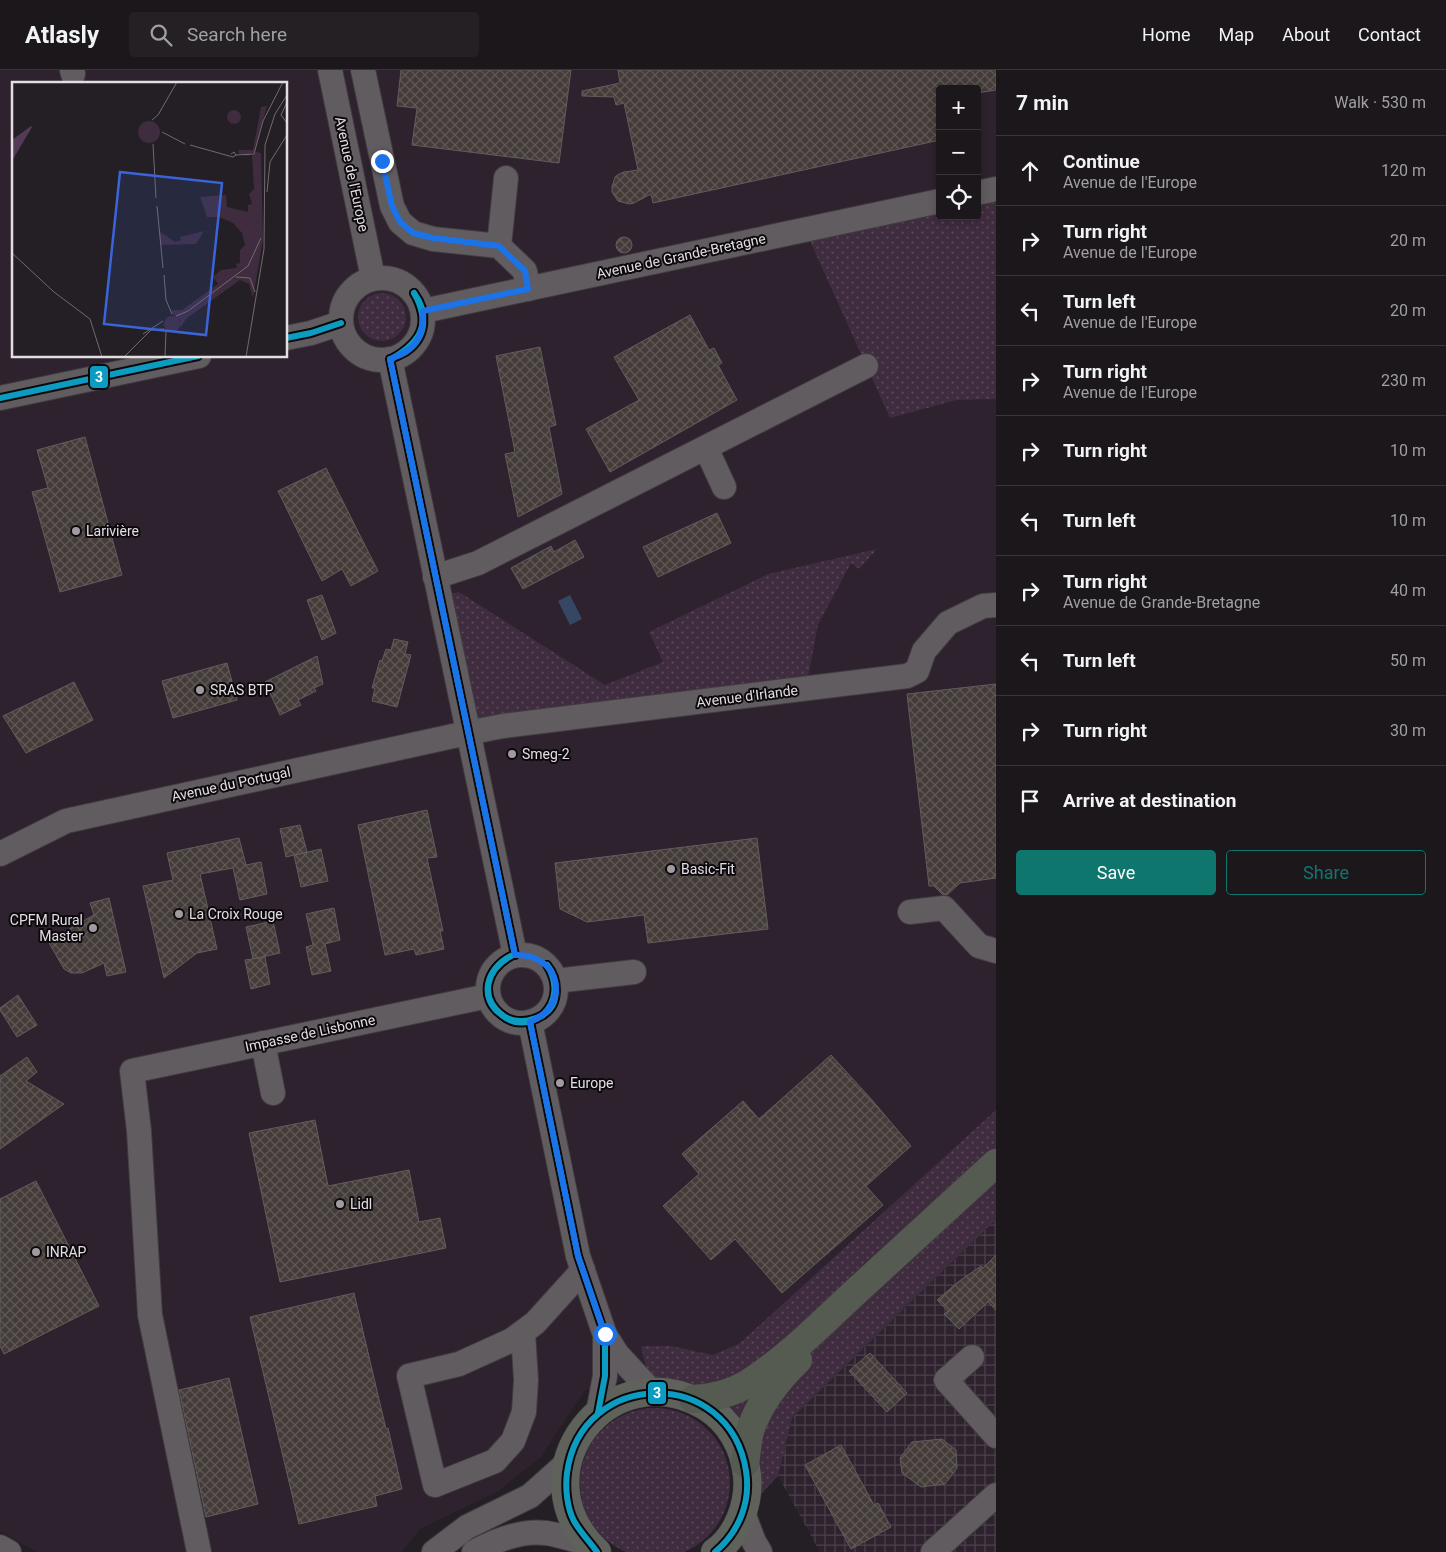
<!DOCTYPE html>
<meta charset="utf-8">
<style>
:root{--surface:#1b171b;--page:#242024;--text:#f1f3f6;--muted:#a09fa3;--line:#39363a;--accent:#0f766e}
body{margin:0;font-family:Roboto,sans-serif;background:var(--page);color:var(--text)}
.controls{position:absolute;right:15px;top:15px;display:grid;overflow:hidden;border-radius:5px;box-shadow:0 2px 8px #0003}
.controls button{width:45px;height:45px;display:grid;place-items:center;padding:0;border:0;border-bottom:1px solid var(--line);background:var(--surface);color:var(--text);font:25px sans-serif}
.stop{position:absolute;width:15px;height:15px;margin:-11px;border:4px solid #1a73e8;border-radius:50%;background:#fff}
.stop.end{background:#1a73e8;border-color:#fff;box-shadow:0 1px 5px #0008}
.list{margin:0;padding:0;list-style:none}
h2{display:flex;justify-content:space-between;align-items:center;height:65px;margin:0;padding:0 20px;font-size:21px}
h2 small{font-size:16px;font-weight:400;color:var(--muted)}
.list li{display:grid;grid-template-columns:32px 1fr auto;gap:15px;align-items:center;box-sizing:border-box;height:70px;padding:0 20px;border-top:1px solid var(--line)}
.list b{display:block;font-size:19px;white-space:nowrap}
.list p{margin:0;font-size:16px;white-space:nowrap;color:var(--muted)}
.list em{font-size:16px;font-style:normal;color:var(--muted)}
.actions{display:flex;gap:10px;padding:15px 20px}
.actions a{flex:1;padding:11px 0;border:1px solid var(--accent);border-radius:5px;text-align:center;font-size:18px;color:var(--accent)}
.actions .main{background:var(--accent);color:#fff}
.icon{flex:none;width:28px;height:28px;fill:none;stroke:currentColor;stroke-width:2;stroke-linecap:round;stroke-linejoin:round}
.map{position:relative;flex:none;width:996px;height:1482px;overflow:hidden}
header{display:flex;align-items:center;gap:30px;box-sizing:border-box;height:70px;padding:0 25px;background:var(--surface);border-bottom:1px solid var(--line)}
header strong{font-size:24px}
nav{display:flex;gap:28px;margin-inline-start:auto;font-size:18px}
.search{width:350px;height:45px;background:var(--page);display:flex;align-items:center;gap:12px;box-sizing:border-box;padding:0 18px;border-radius:5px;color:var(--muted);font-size:19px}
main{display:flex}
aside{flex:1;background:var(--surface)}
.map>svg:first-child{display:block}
.built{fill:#2d222d;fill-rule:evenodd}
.industrial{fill:url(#industrial-grid)}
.grass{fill:url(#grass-dots)}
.water{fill:#354765}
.building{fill:url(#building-cross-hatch);stroke:#615d5d}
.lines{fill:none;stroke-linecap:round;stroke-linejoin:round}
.minor-casing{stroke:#403c40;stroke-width:26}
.major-casing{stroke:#403c40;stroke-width:29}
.highway-casing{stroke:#403c40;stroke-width:29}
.minor{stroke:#605c60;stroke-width:24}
.major{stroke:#5f615b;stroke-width:28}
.highway{stroke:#565b51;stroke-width:28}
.bus-1-casing{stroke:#0c090c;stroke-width:10}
.bus-1{stroke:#0d9cc1;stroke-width:6}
.route{stroke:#1a73e8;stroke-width:6}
.poi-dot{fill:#a19ba1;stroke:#0c090c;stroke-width:2}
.labels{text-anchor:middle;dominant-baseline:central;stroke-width:4;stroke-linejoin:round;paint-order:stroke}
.street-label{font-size:14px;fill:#e4dee4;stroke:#0c090c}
.poi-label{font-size:14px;fill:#e4dee4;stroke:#0c090c;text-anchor:start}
.inset-road{fill:none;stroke:#716b71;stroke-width:1}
.view{fill:#3b64da;fill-opacity:0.15;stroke:#3b64da;stroke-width:2.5}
.inset-edge{fill:none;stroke:#e4dee4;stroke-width:2.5}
.line-badge{stroke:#0c090c;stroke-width:2}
.badge-label{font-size:14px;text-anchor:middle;font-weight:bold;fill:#fff}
</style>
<header>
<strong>Atlasly</strong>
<div class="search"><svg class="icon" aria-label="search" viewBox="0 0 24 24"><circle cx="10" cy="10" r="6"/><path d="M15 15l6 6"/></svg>Search here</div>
<nav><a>Home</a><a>Map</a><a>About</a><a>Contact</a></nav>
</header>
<main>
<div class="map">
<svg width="996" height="1482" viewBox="0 0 996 1482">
<defs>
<pattern id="industrial-grid" width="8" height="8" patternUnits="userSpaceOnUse" patternTransform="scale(1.25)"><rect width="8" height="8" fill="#2d222d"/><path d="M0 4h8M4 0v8" fill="none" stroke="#4b424b"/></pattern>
<pattern id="grass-dots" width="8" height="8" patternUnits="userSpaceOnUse" patternTransform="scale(1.25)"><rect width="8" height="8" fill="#3f2c3f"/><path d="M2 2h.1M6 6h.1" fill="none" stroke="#5b4a5b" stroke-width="1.8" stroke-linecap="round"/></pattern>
<pattern id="building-cross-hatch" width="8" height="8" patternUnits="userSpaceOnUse" patternTransform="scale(1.25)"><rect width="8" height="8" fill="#443c39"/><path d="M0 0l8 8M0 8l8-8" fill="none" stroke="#5f5856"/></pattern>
</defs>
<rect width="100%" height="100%" fill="#241f24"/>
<path class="built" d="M 0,0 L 996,0 L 996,1065 L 743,1294 L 664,1302 L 585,1320 L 541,1387 L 497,1422 L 420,1459 L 402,1482 L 37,1482 L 0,1461 ZM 14,14 L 286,14 L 286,286 L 14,286 ZM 940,19 L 977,19 L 977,146 L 940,146 Z"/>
<path class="industrial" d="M 996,1149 L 996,1482 L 820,1482 L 778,1406 L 792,1348 Z"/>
<g class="grass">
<path d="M 996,119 L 996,329 L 957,330 L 890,348 L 805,160 L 940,131 L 940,146 L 977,146 L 977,123 Z"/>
<circle cx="382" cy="247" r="24"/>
<path d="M 877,479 L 859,499 L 851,493 L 818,555 L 806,618 L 467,663 L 439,526 L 459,522 L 605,615 L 663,592 L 649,562 L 768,504 Z"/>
<path d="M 996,1040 L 996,1149 L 792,1348 L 778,1406 L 743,1443 L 734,1365 L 652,1322 L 641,1276 L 671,1276 L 713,1285 L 740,1273 Z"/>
<circle cx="655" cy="1413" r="75"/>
</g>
<path class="water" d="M 570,525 L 582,549 L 570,555 L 558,531 Z"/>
<g class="building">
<path d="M 401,0 L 571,0 L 559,93 L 412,75 L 417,38 L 397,36 Z"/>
<path d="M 618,0 L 996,0 L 996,20 L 977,23 L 977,19 L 940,19 L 940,70 L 653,133 L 651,124 L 634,133 L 629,134 L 618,131 L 612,122 L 612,117 L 615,107 L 619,104 L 624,102 L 638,100 L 624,33 L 616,35 L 614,27 L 582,26 L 582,21 L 620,13 Z"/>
<circle cx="624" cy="175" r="8"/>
<path d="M 690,245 L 709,280 L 714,278 L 722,293 L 718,295 L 737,330 L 610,402 L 586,359 L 639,330 L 614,287 Z"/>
<path d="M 540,277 L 556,355 L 549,357 L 562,424 L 518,447 L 505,384 L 515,382 L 496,286 Z"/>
<path d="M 85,367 L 122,505 L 60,522 L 32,422 L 48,418 L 37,380 Z"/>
<path d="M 326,398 L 378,501 L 351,516 L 342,499 L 322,511 L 278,421 Z"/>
<path d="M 717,443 L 731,473 L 658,507 L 643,477 Z"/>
<path d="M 575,470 L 584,487 L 523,519 L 511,498 L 551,476 L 554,482 Z"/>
<path d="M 322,525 L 336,563 L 322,570 L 307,530 Z"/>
<path d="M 394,569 L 408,572 L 405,584 L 411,585 L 397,637 L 372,631 L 375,618 L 372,618 L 380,590 L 382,591 L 386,579 L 391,580 Z"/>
<path d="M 317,586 L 323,614 L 314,618 L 316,621 L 298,630 L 301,635 L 280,645 L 265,612 Z"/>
<path d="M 227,593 L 237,630 L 173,648 L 162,611 Z"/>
<path d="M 74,612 L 93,650 L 26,683 L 3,646 Z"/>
<path d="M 996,614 L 996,808 L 960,813 L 947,825 L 942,824 L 934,816 L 929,816 L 907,624 Z"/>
<path d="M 427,740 L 437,787 L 427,788 L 443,861 L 440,861 L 444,879 L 416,885 L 414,879 L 385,885 L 358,755 Z"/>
<path d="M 300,755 L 307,782 L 295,785 L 321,779 L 328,811 L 301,817 L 294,785 L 286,787 L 280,759 Z"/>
<path d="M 239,768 L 246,795 L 261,792 L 267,824 L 240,830 L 233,798 L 200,804 L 217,879 L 197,883 L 164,908 L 143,816 L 173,810 L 167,783 Z"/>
<path d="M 757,768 L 768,859 L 648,873 L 644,845 L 587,852 L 560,839 L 555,793 Z"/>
<path d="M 109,828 L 126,902 L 107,906 L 104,893 L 82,903 L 71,903 L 64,899 L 48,871 L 94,845 L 90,833 Z"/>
<path d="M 334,838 L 340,870 L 325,874 L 331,901 L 312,905 L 306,877 L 313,875 L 306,844 Z"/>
<path d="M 273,851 L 280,883 L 253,889 L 246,857 Z"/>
<path d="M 265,887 L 270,914 L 251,919 L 245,890 Z"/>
<path d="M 18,925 L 37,955 L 17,967 L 0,940 L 0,938 Z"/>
<path d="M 831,985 L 872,1030 L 911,1076 L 866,1116 L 883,1135 L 782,1223 L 735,1169 L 711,1190 L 663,1136 L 699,1104 L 682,1084 L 743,1031 L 759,1049 Z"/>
<path d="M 27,987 L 37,1002 L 26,1011 L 64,1034 L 0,1079 L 0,1006 Z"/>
<path d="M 315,1050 L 328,1116 L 409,1100 L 419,1152 L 440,1148 L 446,1178 L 280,1212 L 249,1063 Z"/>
<path d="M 36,1111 L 99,1236 L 4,1284 L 0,1276 L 0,1129 Z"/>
<path d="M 996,1185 L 996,1240 L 988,1232 L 959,1259 L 944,1244 L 948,1241 L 937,1230 L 958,1212 L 981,1196 L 983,1198 Z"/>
<path d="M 354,1223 L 386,1359 L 388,1358 L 402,1419 L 375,1426 L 377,1436 L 299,1454 L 250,1247 Z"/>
<path d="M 870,1283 L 907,1323 L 887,1342 L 849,1301 Z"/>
<path d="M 229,1308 L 258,1434 L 206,1447 L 179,1320 Z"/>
<path d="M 942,1369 L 956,1380 L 957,1398 L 945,1414 L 921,1417 L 902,1403 L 900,1388 L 912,1372 Z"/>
<path d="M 841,1375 L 874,1435 L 878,1433 L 891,1457 L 851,1479 L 805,1395 Z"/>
</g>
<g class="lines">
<g class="minor-casing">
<g id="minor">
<path d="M 72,0 L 73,4"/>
<path d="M 330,0 L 373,208"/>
<path d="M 363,0 L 392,136 L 400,152 L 413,163 L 433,169 L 499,176 L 525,201 L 528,219"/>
<path d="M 977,123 L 996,119"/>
<path d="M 499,176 L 506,108"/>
<circle cx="382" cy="249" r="41"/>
<path d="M 423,241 L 940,131"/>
<path d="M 286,268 L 311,263 L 341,253"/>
<path d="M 390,289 L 515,885"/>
<path d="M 0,328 L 199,286"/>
<path d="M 706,378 L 724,417"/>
<path d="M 435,507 L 478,493 L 866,296"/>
<path d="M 0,784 L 66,751 L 467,663 L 503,656 L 907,606 L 917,601 L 924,581 L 948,553 L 983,536 L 996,535"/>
<path d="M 910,842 L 944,838 L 979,876 L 996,881"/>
<circle cx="522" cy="919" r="34"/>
<path d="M 555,911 L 634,902"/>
<path d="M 530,952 L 578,1186 L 605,1265 L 617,1284 L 652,1322"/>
<path d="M 263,973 L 273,1023"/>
<path d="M 523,1262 L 526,1310 L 524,1342 L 513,1371 L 495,1391 L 435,1415 L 409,1306 L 459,1294 L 512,1270 L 535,1253 L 583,1200"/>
<path d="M 972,1287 L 946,1310 L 996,1366"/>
<path d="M 598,1343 L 605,1306 L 605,1266"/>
<path d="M 743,1443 L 754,1472 L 760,1482"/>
<path d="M 0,1477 L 9,1482"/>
<path d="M 199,1482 L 150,1245 L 139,1061 L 132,1001 L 488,926"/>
<path d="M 434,1482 L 467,1457 L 530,1426 L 567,1393"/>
<path d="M 474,1482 C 496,1470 521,1460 546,1463 C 560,1465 575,1470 588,1474"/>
<path d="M 933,1482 L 996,1425"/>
</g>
</g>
<g class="major-casing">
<path id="major" d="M 597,1482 C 514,1403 609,1280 705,1336 C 730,1351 744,1377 747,1405 C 750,1432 738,1466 715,1482"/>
</g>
<g class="highway-casing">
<g id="highway">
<path d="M 693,1329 C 712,1328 730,1324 747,1314 C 785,1290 818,1257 851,1226 C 899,1182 948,1137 996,1093"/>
<path d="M 745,1393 C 747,1382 747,1371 750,1361 C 758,1335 778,1309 798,1290"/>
</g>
</g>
<use href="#minor" class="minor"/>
<use href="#major" class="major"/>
<use href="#highway" class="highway"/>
<g class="bus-1-casing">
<g id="bus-1">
<path d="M 286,268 L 311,263 L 341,253"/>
<path d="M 393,288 C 422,271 431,253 414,223"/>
<path d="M 393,288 C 397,286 403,284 407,281 C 427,267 428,241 414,223"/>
<path d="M 390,289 L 515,885"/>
<path d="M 0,328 L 198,286"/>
<path d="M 502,945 C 514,954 530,952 543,945"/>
<path d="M 502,945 C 514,956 530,954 543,945"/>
<path d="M 502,945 C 478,929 486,898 511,886"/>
<path d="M 502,945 C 479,926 486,900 511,886"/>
<path d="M 543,945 C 557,931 558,913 547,895"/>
<path d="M 543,945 C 560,935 559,909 547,895"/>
<path d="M 530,952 L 578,1186 L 605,1265 L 605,1306 L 598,1343"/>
<path d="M 597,1482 C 590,1472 580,1462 574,1451 C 567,1438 565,1418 567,1403 C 581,1298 730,1296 746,1401 C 751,1432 739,1462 715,1482"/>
</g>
</g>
<use href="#bus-1" class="bus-1"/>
</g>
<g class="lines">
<path class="route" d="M 382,91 L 392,136 L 400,152 L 413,163 L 433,168 L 499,176 L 525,201 L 528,219 L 423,241 C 424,268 415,280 390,289 L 515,885 C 560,883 572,935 530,952 L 578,1186 L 605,1264"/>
</g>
<g class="poi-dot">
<circle cx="76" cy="461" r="5"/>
<circle cx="200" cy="620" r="5"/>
<circle cx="512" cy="684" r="5"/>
<circle cx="671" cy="799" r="5"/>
<circle cx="179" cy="844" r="5"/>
<circle cx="93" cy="858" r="5"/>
<circle cx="560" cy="1013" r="5"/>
<circle cx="340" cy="1134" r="5"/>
<circle cx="36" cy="1182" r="5"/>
</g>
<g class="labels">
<g class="street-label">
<text transform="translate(352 104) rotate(78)">Avenue de l'Europe</text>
<text transform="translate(681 186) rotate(-12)">Avenue de Grande-Bretagne</text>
<text transform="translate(747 626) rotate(-7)">Avenue d'Irlande</text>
<text transform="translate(231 714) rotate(-12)">Avenue du Portugal</text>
<text transform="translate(310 963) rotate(-12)">Impasse de Lisbonne</text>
</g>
<g class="poi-label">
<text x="86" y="461">Larivière</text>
<text x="210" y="620">SRAS BTP</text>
<text x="522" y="684">Smeg-2</text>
<text x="681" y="799">Basic-Fit</text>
<text x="189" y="844">La Croix Rouge</text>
<text x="83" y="850" text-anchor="end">CPFM Rural<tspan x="83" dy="16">Master</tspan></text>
<text x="570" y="1013">Europe</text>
<text x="350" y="1134">Lidl</text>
<text x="46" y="1182">INRAP</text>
</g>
</g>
<g transform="translate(12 12)">
<rect width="275" height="275" fill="#241f24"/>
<path d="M 255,24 L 242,70 L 236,74 L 227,72 L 226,68 L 241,68 L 249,25 ZM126 50a11 11 0 1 1 22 0a11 11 0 1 1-22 0ZM 244,70 L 249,71 L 251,157 L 241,216 L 237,202 L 228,198 L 174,237 L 168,246 L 168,238 L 160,232 L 160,228 L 170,228 L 206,202 L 201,195 L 209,188 L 225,186 L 224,182 L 228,181 L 228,168 L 233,163 L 230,151 L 221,141 L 207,135 L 195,135 L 188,115 L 214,113 L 215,125 L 236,130 L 236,123 L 240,122 L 237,112 L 242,107 L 240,74 ZM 147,149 L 163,160 L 169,158 L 168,155 L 192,149 L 184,162 L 149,163 ZM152 242a8 8 0 1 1 16 0a8 8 0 1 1-16 0Z" fill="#3f2c3f"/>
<path d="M 19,44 L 20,45 L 0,79 L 0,58 Z" fill="#543a54"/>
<path d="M215 35a7 7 0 1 1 14 0a7 7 0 1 1-14 0Z" fill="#3f2c3f"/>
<path class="inset-road" d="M 275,20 L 269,33 L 275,41M 140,38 L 146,33 L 165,0M 150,50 L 173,62M 141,62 L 144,116M 178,63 L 221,75 L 224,73 L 222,70 L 219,72M 224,73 L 242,72 L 251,39 L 271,0M 255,110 L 258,80 L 275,53M 145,124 L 151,186M 0,171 L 42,210 L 78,237 L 90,275M 152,193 L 154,218 L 160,232M 224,195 L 238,196 L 243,210M 164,234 L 176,229 L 236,184 L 249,156M 131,252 L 151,239M 112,275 L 139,248 L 152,247M 153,275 L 154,249M 234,275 L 252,167 L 253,63 L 263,32 L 275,13"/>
<path class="view" d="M 108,90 L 210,101 L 194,253 L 92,242 Z"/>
<rect width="275" height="275" class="inset-edge"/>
</g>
<g class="line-badge">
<rect x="89" y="295" width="20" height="24" rx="5" fill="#0d9cc1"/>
<rect x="647" y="1311" width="20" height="24" rx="5" fill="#0d9cc1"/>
</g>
<g class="badge-label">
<text x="99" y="312">3</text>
<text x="657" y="1328">3</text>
</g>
</svg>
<div class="controls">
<button>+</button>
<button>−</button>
<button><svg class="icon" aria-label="locate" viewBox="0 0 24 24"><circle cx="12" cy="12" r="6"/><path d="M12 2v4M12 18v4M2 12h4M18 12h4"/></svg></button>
</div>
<div class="stop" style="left:605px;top:1264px"></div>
<div class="stop end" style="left:382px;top:91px"></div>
</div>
<aside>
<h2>7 min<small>Walk · 530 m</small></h2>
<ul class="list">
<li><svg class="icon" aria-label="ahead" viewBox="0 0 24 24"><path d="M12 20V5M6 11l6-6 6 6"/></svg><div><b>Continue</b><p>Avenue de l'Europe</p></div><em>120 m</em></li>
<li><svg class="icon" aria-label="right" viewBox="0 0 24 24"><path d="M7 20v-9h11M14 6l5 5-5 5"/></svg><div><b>Turn right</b><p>Avenue de l'Europe</p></div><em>20 m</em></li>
<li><svg class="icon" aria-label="left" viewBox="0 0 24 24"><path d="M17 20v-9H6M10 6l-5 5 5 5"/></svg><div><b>Turn left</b><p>Avenue de l'Europe</p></div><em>20 m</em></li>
<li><svg class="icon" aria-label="right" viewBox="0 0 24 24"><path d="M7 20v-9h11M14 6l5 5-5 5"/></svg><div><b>Turn right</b><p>Avenue de l'Europe</p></div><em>230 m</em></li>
<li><svg class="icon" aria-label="right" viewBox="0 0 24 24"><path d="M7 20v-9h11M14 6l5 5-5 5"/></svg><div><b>Turn right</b></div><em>10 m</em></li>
<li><svg class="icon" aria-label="left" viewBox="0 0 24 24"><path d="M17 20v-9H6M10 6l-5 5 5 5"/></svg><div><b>Turn left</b></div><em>10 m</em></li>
<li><svg class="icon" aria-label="right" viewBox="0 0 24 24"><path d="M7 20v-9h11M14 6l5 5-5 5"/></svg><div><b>Turn right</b><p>Avenue de Grande-Bretagne</p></div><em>40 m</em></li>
<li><svg class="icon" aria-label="left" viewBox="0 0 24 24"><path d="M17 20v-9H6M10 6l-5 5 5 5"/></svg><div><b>Turn left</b></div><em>50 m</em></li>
<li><svg class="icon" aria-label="right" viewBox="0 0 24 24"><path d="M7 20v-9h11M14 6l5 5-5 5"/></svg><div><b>Turn right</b></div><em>30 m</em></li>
<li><svg class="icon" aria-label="arrive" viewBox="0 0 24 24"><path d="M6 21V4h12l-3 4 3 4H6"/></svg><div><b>Arrive at destination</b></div></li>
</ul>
<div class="actions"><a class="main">Save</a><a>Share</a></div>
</aside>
</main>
